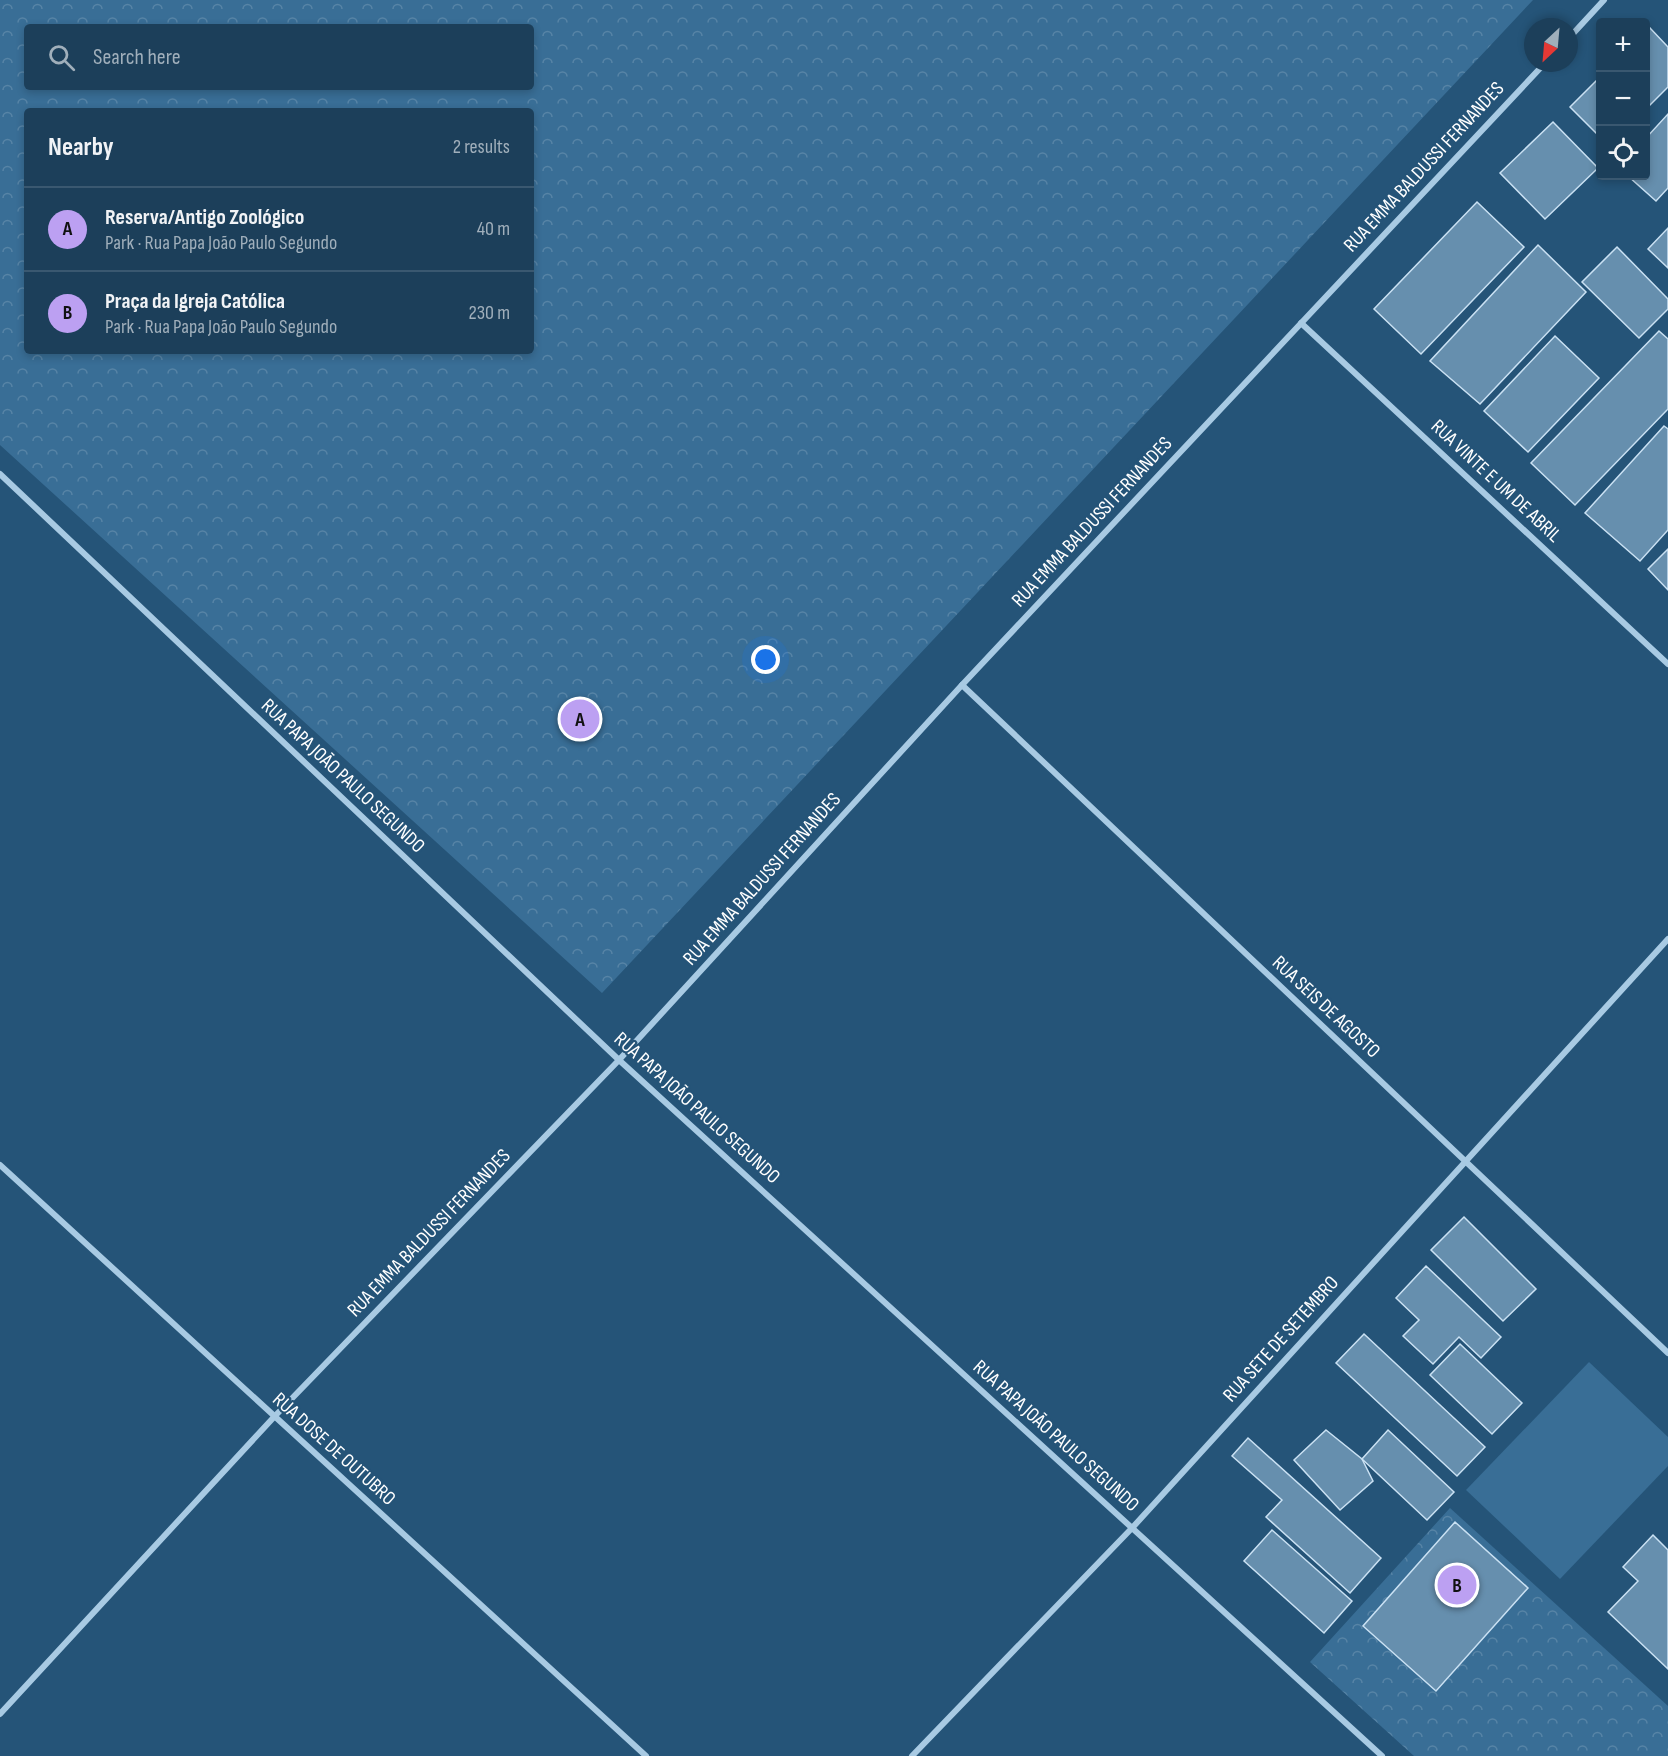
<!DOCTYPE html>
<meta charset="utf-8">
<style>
:root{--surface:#1c3f5a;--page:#294a63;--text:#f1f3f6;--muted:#a0afbb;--line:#3a5870;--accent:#bca0f2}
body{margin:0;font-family:"Sofia Sans Condensed",sans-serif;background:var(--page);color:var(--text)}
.controls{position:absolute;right:18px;top:18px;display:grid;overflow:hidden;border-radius:6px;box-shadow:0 3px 9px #0003}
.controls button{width:54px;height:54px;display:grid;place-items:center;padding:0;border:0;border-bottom:2px solid var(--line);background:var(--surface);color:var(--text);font:30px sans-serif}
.compass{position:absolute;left:1524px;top:18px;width:54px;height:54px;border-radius:50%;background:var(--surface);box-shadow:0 3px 9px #0003;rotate:206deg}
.you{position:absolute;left:766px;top:660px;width:21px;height:21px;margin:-15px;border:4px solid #fff;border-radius:50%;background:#1a73e8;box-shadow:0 0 0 9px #1a73e833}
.badge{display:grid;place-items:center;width:39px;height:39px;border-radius:50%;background:var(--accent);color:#111;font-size:20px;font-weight:700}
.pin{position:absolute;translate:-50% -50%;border:3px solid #fff;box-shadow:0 2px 6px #0006}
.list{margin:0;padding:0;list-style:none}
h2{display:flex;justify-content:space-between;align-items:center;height:78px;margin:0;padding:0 24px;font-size:26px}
h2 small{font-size:20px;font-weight:400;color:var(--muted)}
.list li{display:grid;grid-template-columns:39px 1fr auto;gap:18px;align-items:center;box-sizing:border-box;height:84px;padding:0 24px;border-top:2px solid var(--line)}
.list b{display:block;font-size:22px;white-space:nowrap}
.list p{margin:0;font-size:20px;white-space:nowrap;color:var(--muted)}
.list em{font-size:20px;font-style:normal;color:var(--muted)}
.icon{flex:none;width:33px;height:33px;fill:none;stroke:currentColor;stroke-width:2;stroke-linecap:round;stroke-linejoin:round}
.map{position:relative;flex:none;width:1668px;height:1756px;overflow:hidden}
.search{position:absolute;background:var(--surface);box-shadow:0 3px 9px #0003;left:24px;top:24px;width:510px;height:66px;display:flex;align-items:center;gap:15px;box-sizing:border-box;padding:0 21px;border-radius:6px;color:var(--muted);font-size:22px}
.panel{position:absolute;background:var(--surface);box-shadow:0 3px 9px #0003;left:24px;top:108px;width:510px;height:246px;border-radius:6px}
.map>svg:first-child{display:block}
.grass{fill:#396e96}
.park{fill:url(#park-crowns);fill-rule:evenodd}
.building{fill:#668fae;stroke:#cae1f3;stroke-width:1.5}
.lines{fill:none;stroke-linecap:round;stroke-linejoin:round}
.minor{stroke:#a8cae3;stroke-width:6}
.labels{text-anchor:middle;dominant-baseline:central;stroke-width:4.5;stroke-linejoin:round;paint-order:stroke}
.street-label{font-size:20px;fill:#fff;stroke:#255478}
</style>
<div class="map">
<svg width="1668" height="1756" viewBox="0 0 1668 1756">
<defs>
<pattern id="park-crowns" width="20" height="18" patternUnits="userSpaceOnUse" patternTransform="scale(1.5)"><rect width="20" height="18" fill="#396e96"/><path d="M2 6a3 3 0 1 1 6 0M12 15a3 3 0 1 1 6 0" fill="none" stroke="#5784a6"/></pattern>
</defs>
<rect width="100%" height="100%" fill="#255478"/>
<path class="grass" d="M 1589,1362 L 1668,1437 L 1668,1466 L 1560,1579 L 1466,1490 Z"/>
<g class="park">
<path d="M 0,0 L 1533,0 L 602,993 L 0,445 ZM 27,27 L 531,27 L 531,87 L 27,87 ZM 27,111 L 531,111 L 531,351 L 27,351 Z"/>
<path d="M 1450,1508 L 1668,1706 L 1668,1756 L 1414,1756 L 1310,1662 Z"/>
</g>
<g class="building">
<path d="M 1650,28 L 1668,47 L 1668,87 L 1646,109 L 1646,33 Z"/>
<path d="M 1600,77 L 1600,137 L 1570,107 Z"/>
<path d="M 1668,114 L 1668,188 L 1656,201 L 1628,176 L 1646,176 L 1646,138 Z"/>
<path d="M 1553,122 L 1598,168 L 1545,219 L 1500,173 Z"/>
<path d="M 1477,202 L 1524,247 L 1421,354 L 1374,309 Z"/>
<path d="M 1668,228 L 1668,268 L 1648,249 Z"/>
<path d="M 1538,245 L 1586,292 L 1480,404 L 1430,361 Z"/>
<path d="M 1617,247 L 1668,299 L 1668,309 L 1639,338 L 1582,282 Z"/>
<path d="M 1659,331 L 1668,339 L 1668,409 L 1575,505 L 1531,463 Z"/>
<path d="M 1555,336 L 1599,378 L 1528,452 L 1484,411 Z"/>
<path d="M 1664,426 L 1668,429 L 1668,530 L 1640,561 L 1585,513 Z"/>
<path d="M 1668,549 L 1668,590 L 1648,569 Z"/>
<path d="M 1464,1217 L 1536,1289 L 1503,1321 L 1431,1250 Z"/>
<path d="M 1426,1266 L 1501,1337 L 1481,1358 L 1459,1337 L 1433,1364 L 1403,1336 L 1419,1320 L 1396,1298 Z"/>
<path d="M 1364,1334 L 1485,1447 L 1457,1476 L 1336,1363 Z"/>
<path d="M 1460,1344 L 1522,1403 L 1492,1434 L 1430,1375 Z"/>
<path d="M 1326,1430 L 1362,1459 L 1373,1481 L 1340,1510 L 1294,1460 Z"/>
<path d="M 1388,1430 L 1454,1492 L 1427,1520 L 1362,1459 Z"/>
<path d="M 1248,1438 L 1381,1558 L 1350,1593 L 1266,1517 L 1282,1500 L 1232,1456 Z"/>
<path d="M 1455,1522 L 1528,1588 L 1436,1691 L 1363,1626 Z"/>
<path d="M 1272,1530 L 1352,1601 L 1324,1633 L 1244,1561 Z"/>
<path d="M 1653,1535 L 1668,1550 L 1668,1669 L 1608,1612 L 1638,1581 L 1623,1567 Z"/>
</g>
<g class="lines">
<g class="minor">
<path d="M 1569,38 L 1604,0"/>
<path d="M 1301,323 L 1668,664"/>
<path d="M 0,474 L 619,1060 L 1382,1756"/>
<path d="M 962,685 L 1668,1353"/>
<path d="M 0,1165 L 646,1756"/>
<path d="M 0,1714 L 274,1417 L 619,1060 L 962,685 L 1545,63"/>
<path d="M 912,1756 L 1133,1527 L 1668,939"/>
</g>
</g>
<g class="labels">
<g class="street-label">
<text transform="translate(1424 167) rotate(-47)">RUA EMMA BALDUSSI FERNANDES</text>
<text transform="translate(1496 481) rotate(43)">RUA VINTE E UM DE ABRIL</text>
<text transform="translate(1092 522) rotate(-47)">RUA EMMA BALDUSSI FERNANDES</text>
<text transform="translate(343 776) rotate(43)">RUA PAPA JOÃO PAULO SEGUNDO</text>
<text transform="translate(762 879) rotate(-48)">RUA EMMA BALDUSSI FERNANDES</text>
<text transform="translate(1326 1007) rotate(43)">RUA SEIS DE AGOSTO</text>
<text transform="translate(697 1108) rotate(42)">RUA PAPA JOÃO PAULO SEGUNDO</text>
<text transform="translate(429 1233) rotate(-46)">RUA EMMA BALDUSSI FERNANDES</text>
<text transform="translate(1281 1339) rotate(-48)">RUA SETE DE SETEMBRO</text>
<text transform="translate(1056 1436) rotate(42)">RUA PAPA JOÃO PAULO SEGUNDO</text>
<text transform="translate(334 1449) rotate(42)">RUA DOSE DE OUTUBRO</text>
</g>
</g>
</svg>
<div class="controls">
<button>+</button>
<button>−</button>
<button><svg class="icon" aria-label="locate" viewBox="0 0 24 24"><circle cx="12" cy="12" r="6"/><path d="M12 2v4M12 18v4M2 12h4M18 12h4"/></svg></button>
</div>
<svg class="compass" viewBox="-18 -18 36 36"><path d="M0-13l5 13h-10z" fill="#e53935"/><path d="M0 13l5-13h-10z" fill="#a0afbb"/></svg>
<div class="you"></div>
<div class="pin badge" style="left:580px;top:719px">A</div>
<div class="pin badge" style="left:1457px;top:1585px">B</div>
<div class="search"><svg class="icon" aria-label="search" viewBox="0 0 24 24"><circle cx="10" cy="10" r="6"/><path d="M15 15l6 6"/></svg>Search here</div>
<section class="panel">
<h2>Nearby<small>2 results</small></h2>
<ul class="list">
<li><span class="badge">A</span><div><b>Reserva/Antigo Zoológico</b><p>Park · Rua Papa João Paulo Segundo</p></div><em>40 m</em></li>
<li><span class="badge">B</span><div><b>Praça da Igreja Católica</b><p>Park · Rua Papa João Paulo Segundo</p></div><em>230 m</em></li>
</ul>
</section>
</div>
